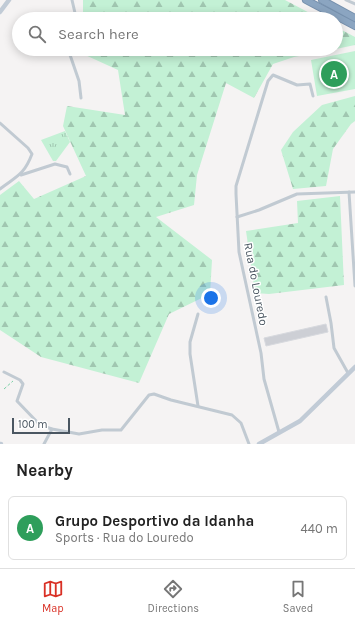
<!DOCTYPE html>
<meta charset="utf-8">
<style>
:root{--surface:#fff;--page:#f6f6f6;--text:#222;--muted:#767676;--line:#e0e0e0;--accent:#d93025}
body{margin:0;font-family:Karla,sans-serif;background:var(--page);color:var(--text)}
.scale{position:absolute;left:12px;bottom:10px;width:58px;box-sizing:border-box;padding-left:4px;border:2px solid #4a5661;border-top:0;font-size:11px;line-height:14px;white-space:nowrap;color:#4a5661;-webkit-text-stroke:3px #fff;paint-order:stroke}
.you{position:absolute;left:211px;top:298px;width:14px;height:14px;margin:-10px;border:3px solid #fff;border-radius:50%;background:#1a73e8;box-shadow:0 0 0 6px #1a73e833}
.badge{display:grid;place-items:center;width:26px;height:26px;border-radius:50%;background:var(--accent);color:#fff;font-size:13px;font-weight:700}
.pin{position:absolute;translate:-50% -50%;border:2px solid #fff;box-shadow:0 1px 4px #0006}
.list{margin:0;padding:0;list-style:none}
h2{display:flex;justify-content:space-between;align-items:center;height:52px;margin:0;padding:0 16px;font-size:17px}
h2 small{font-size:13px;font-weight:400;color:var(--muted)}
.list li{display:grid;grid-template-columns:26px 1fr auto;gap:12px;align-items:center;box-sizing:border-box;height:64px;margin:0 8px 8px;padding:0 8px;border:1px solid var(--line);border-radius:6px}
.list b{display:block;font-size:15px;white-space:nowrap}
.list p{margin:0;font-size:13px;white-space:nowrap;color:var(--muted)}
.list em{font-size:13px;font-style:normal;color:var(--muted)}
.icon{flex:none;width:22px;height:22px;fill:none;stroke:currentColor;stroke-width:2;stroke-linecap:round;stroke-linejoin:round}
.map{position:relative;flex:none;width:355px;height:444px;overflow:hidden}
.search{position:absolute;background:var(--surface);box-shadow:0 2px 10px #0003;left:12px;right:12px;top:12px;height:44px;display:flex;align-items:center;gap:10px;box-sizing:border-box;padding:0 14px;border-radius:22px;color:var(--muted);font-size:15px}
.sheet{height:124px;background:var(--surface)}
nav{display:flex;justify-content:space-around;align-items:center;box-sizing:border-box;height:56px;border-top:1px solid var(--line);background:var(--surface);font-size:11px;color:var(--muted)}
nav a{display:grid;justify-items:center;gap:2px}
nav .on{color:var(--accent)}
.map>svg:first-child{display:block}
.forest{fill:url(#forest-firs)}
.park{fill:url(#park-tufts)}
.garden{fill:#c3f1d5}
.building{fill:#cdcfd5;stroke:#d7d9de}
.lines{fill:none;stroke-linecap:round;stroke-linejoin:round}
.highway-casing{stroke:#7690ad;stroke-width:8}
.path{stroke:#7ad0a6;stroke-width:1;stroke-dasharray:3 2;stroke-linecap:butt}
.street{stroke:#c1cad2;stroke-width:3}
.secondary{stroke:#c1cbd6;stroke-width:4.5}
.highway{stroke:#8ba5c1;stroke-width:6}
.labels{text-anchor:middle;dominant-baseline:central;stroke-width:3;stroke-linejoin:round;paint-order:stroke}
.street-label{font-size:12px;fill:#4a5661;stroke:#fff}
</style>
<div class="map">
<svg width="355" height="444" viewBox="0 0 355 444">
<defs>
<pattern id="forest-firs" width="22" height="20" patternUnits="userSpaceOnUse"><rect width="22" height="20" fill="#c3f1d5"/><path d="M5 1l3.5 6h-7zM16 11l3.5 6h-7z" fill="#a0c6b0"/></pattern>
<pattern id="park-tufts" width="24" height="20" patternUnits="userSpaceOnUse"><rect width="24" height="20" fill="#c3f1d5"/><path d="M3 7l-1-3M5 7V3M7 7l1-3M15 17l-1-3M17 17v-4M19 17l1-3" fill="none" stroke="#a0c6b0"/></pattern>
</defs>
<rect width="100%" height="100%" fill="#f5f3f3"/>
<g class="forest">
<path d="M 83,0 L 285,0 L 321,19 L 83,19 Z"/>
<path d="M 336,27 L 355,37 L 355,45 L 336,49 Z"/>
<path d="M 83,49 L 335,49 L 294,57 L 273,64 L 254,98 L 226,83 L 197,175 L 194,205 L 156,217 L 212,260 L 210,294 L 169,314 L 139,383 L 41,357 L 0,330 L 0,195 L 19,181 L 34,199 L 86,176 L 63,126 L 67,106 L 125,115 L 118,70 L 83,54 Z"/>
<path d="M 355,96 L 355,121 L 351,124 L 333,149 L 326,186 L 293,189 L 281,150 L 293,132 L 322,105 Z"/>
<path d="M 340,196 L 344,285 L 269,294 L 255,293 L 246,231 L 298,223 L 297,201 Z"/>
</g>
<path class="park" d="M 65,131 L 70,142 L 56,161 L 53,161 L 41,140 Z"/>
<path class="garden" d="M 355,51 L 355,89 L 317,96 L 311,60 Z"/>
<path class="building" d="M 326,324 L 328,332 L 266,346 L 264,338 Z"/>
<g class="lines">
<g class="highway-casing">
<g id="highway">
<path d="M 306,0 L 355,26"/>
<path d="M 322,0 L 355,18"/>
</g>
</g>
<path class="path" d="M 4,389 L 13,381"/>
<g class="street">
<path d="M 72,0 L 75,13 L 75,19"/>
<path d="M 346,0 L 355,4"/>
<path d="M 68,49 L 79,81 L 81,98"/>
<path d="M 0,123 L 28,148 L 32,154 C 24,175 17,176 0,189"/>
<path d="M 21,175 L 55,164 L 67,167 L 70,174"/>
<path d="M 349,192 L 355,286"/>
<path d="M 237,217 L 259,210 L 297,194 L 355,192"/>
<path d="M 326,297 L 331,323 L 334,348 L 348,373"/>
<path d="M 4,372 L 20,380 L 23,384 L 17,401 L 40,425 L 52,429 L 79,434 L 102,430 L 121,430 L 149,395 L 154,394 L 171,400 L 232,415 L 241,423 L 249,444"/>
<path d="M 198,406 L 190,354 L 190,342 L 198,314"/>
<path d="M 279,432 L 264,379 L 261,353 L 239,252 L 236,194 L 236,186 L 268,81 L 273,75 L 297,85 L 310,84 L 313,96"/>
<path d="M 44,444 L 52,429"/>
</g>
<g class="secondary">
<path d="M 0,12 L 9,0"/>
<path d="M 0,444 L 1,444"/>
<path d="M 259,444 L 300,421 L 355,367"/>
</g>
<use href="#highway" class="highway"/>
</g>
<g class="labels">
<g class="street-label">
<text transform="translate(256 284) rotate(79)">Rua do Louredo</text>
</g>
</g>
</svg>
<div class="scale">100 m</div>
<div class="you"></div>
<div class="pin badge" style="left:334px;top:74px;background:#2e9e5b">A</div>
<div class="search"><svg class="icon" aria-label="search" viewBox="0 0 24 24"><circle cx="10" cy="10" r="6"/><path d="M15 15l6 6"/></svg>Search here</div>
</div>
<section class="sheet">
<h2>Nearby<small></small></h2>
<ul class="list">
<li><span class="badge" style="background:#2e9e5b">A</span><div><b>Grupo Desportivo da Idanha</b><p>Sports · Rua do Louredo</p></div><em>440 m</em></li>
</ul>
</section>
<nav>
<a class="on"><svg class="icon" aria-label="map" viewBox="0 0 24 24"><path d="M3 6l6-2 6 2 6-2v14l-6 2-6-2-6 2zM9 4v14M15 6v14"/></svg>Map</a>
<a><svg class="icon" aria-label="directions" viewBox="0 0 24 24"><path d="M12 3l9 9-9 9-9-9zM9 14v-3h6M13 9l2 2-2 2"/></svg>Directions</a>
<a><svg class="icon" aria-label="saved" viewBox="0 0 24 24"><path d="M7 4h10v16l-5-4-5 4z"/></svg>Saved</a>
</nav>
